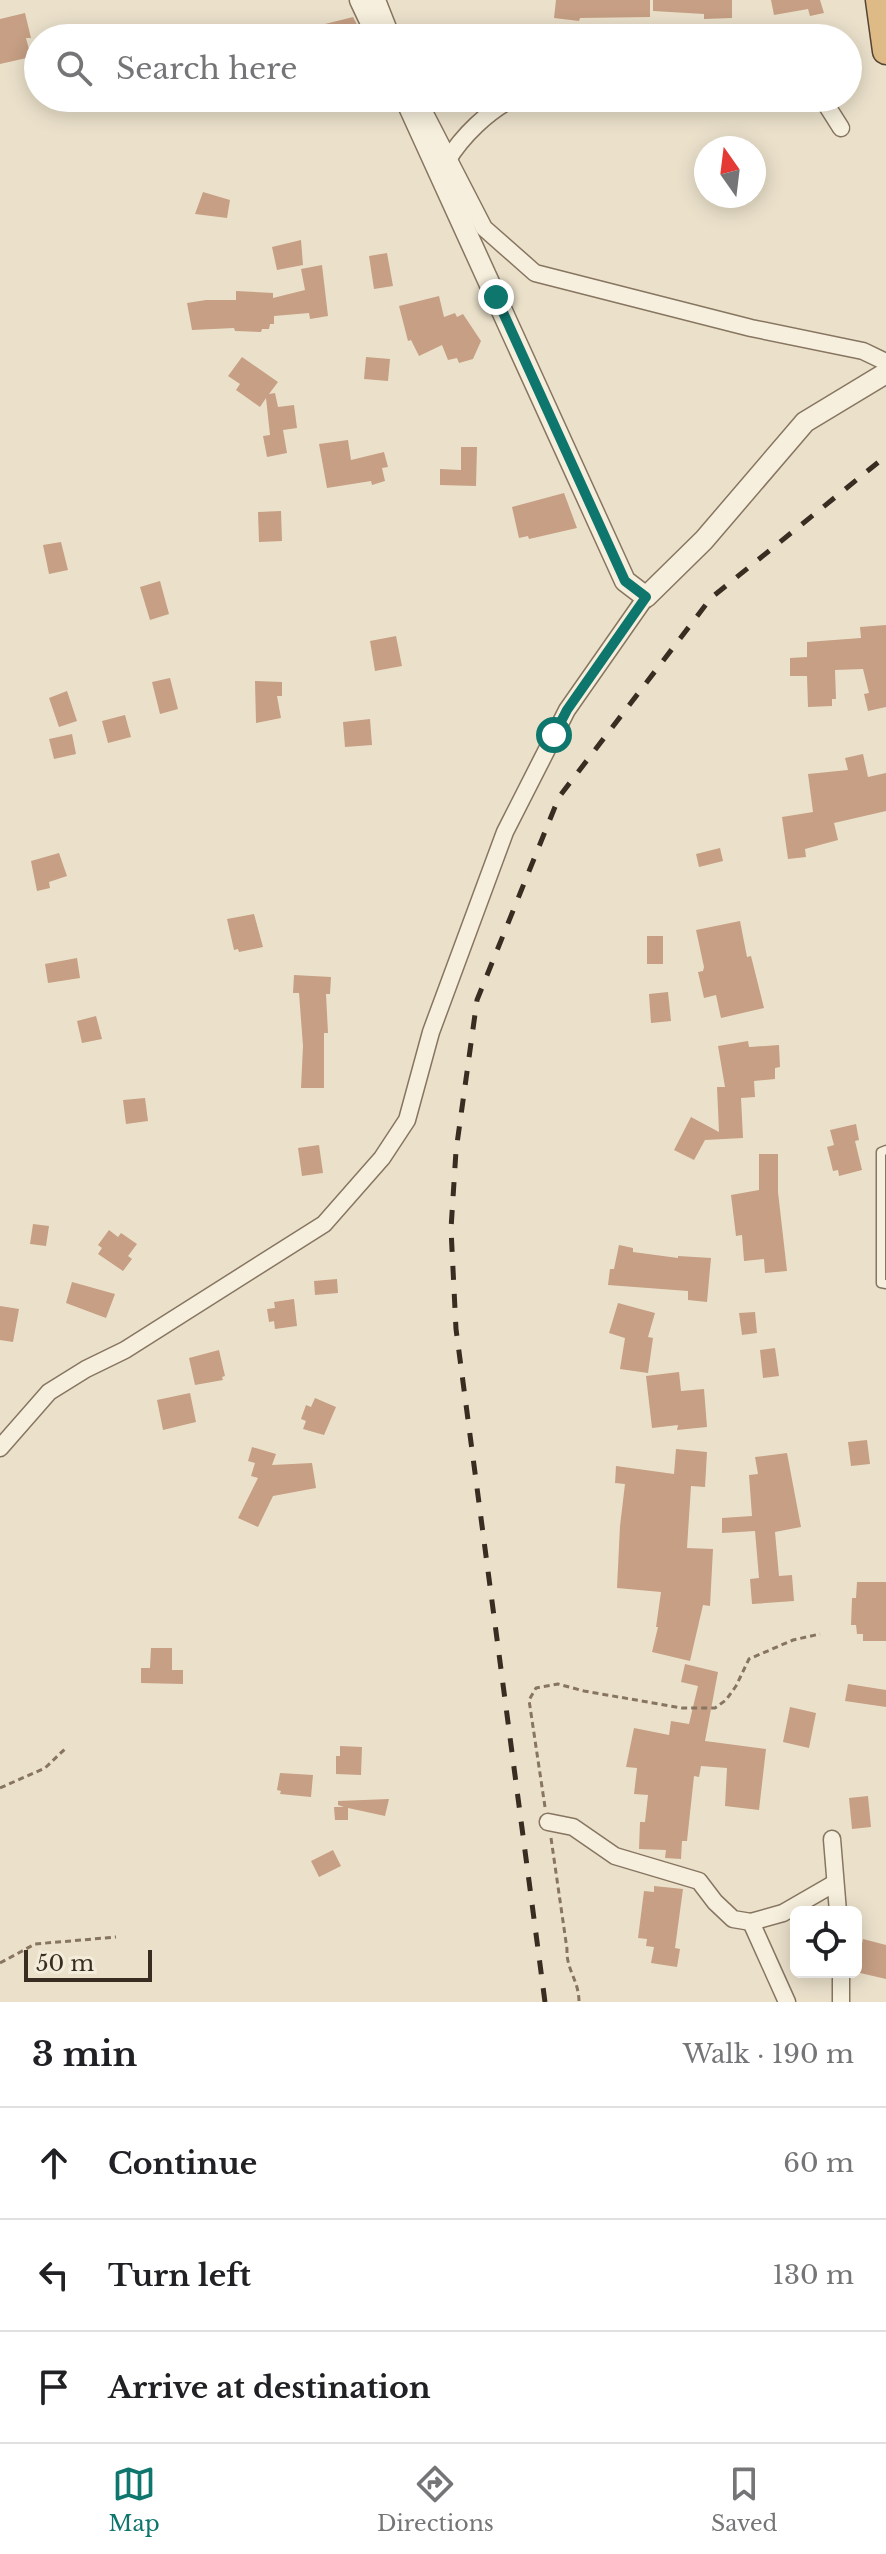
<!DOCTYPE html>
<meta charset="utf-8">
<style>
:root{--surface:#fff;--page:#f6f6f6;--text:#202124;--muted:#757577;--line:#e0e0e0;--accent:#0f766e}
body{margin:0;font-family:"Libre Baskerville",serif;background:var(--page);color:var(--text)}
.controls{position:absolute;right:24px;bottom:24px;display:grid;overflow:hidden;border-radius:12px;box-shadow:0 4px 20px #0003}
.controls button{width:72px;height:72px;display:grid;place-items:center;padding:0;border:0;border-bottom:2px solid var(--line);background:var(--surface);color:var(--text);font:40px sans-serif}
.compass{position:absolute;left:694px;top:136px;width:72px;height:72px;border-radius:50%;background:var(--surface);box-shadow:0 4px 20px #0003;rotate:346deg}
.scale{position:absolute;left:24px;bottom:20px;width:128px;box-sizing:border-box;padding-left:8px;border:4px solid #392d22;border-top:0;font-size:22px;line-height:28px;white-space:nowrap;color:#392d22;-webkit-text-stroke:6px #f3ecda;paint-order:stroke}
.stop{position:absolute;width:24px;height:24px;margin:-18px;border:6px solid #0f766e;border-radius:50%;background:#fff}
.stop.end{background:#0f766e;border-color:#fff;box-shadow:0 2px 8px #0008}
.list{margin:0;padding:0;list-style:none}
h2{display:flex;justify-content:space-between;align-items:center;height:104px;margin:0;padding:0 32px;font-size:34px}
h2 small{font-size:26px;font-weight:400;color:var(--muted)}
.list li{display:grid;grid-template-columns:52px 1fr auto;gap:24px;align-items:center;box-sizing:border-box;height:112px;padding:0 32px;border-top:2px solid var(--line)}
.list b{display:block;font-size:30px;white-space:nowrap}
.list em{font-size:26px;font-style:normal;color:var(--muted)}
.icon{flex:none;width:44px;height:44px;fill:none;stroke:currentColor;stroke-width:2;stroke-linecap:round;stroke-linejoin:round}
.map{position:relative;flex:none;width:886px;height:2002px;overflow:hidden}
.search{position:absolute;background:var(--surface);box-shadow:0 4px 20px #0003;left:24px;right:24px;top:24px;height:88px;display:flex;align-items:center;gap:20px;box-sizing:border-box;padding:0 28px;border-radius:44px;color:var(--muted);font-size:30px}
.sheet{height:440px;background:var(--surface)}
nav{display:flex;justify-content:space-around;align-items:center;box-sizing:border-box;height:112px;border-top:2px solid var(--line);background:var(--surface);font-size:22px;color:var(--muted)}
nav a{display:grid;justify-items:center;gap:4px}
nav .on{color:var(--accent)}
.map>svg:first-child{display:block}
.building{fill:#c69f84}
.lines{fill:none;stroke-linecap:round;stroke-linejoin:round}
.service-casing{stroke:#877560;stroke-width:11}
.minor-casing{stroke:#877560;stroke-width:19}
.tertiary-casing{stroke:#877560;stroke-width:23}
.trunk-casing{stroke:#554334;stroke-width:29}
.path{stroke:#877560;stroke-width:3;stroke-dasharray:6 4;stroke-linecap:butt}
.service{stroke:#f6efdd;stroke-width:8}
.minor{stroke:#f6efdd;stroke-width:16}
.tertiary{stroke:#f6efdd;stroke-width:20}
.trunk{stroke:#debb86;stroke-width:26}
.rail{stroke:#392d22;stroke-width:5;stroke-dasharray:14 14;stroke-linecap:butt}
.route{stroke:#0f766e;stroke-width:10}
</style>
<div class="map">
<svg width="886" height="2002" viewBox="0 0 886 2002">
<rect width="100%" height="100%" fill="#ebe1cb"/>
<g class="building">
<path d="M 556,0 L 650,0 L 650,17 L 580,18 L 579,21 L 554,18 Z"/>
<path d="M 653,0 L 732,0 L 732,18 L 704,19 L 704,14 L 653,11 Z"/>
<path d="M 771,0 L 820,0 L 824,13 L 810,16 L 808,9 L 774,15 Z"/>
<path d="M 25,13 L 31,38 L 26,38 L 31,57 L 0,64 L 0,19 Z"/>
<path d="M 353,17 L 364,38 L 320,38 L 317,26 Z"/>
<path d="M 203,192 L 230,200 L 227,218 L 195,214 Z"/>
<path d="M 301,240 L 303,265 L 277,270 L 272,247 Z"/>
<path d="M 387,253 L 393,286 L 374,289 L 369,256 Z"/>
<path d="M 322,265 L 328,316 L 310,319 L 309,313 L 274,316 L 274,324 L 270,324 L 269,329 L 262,329 L 261,332 L 235,331 L 234,328 L 192,330 L 187,303 L 206,300 L 236,300 L 236,291 L 273,293 L 273,298 L 305,290 L 301,269 Z"/>
<path d="M 439,296 L 444,317 L 455,313 L 457,317 L 463,314 L 481,341 L 473,359 L 459,363 L 457,358 L 448,360 L 442,345 L 419,356 L 411,340 L 408,341 L 399,306 Z"/>
<path d="M 242,357 L 278,382 L 269,394 L 275,393 L 278,407 L 294,405 L 297,428 L 283,430 L 287,453 L 267,457 L 263,436 L 270,435 L 266,398 L 260,407 L 236,390 L 240,384 L 228,376 Z"/>
<path d="M 366,357 L 390,359 L 388,381 L 364,379 Z"/>
<path d="M 348,440 L 351,460 L 384,452 L 388,467 L 382,468 L 385,481 L 372,485 L 371,481 L 327,488 L 319,444 Z"/>
<path d="M 461,447 L 477,447 L 476,486 L 440,485 L 440,469 L 461,470 Z"/>
<path d="M 564,493 L 577,528 L 529,539 L 528,536 L 519,538 L 512,507 Z"/>
<path d="M 281,511 L 282,541 L 259,542 L 258,512 Z"/>
<path d="M 61,542 L 68,570 L 49,574 L 43,545 Z"/>
<path d="M 160,581 L 169,614 L 150,620 L 140,587 Z"/>
<path d="M 886,625 L 886,707 L 868,711 L 864,694 L 869,693 L 863,669 L 835,670 L 836,699 L 832,699 L 832,706 L 808,707 L 807,676 L 790,676 L 790,658 L 807,657 L 807,642 L 861,638 L 860,627 Z"/>
<path d="M 396,636 L 402,666 L 375,671 L 370,641 Z"/>
<path d="M 170,678 L 178,709 L 160,714 L 152,682 Z"/>
<path d="M 255,681 L 282,682 L 282,696 L 277,696 L 281,718 L 256,723 Z"/>
<path d="M 67,691 L 77,721 L 59,727 L 49,698 Z"/>
<path d="M 125,715 L 131,737 L 108,743 L 102,721 Z"/>
<path d="M 370,719 L 372,745 L 345,747 L 343,722 Z"/>
<path d="M 72,734 L 76,754 L 54,759 L 49,739 Z"/>
<path d="M 863,754 L 868,777 L 886,773 L 886,811 L 834,823 L 838,840 L 805,849 L 806,857 L 788,859 L 782,817 L 813,812 L 808,774 L 848,770 L 845,758 Z"/>
<path d="M 720,848 L 723,861 L 699,867 L 696,854 Z"/>
<path d="M 59,853 L 67,876 L 49,882 L 50,888 L 37,891 L 31,861 Z"/>
<path d="M 254,914 L 263,947 L 239,952 L 238,949 L 234,950 L 227,919 Z"/>
<path d="M 740,921 L 747,957 L 751,956 L 764,1008 L 721,1018 L 716,995 L 704,998 L 698,972 L 703,971 L 704,967 L 696,930 Z"/>
<rect x="647" y="936" width="16" height="28"/>
<path d="M 77,958 L 80,978 L 48,983 L 45,964 Z"/>
<path d="M 294,975 L 331,977 L 330,994 L 326,994 L 328,1033 L 324,1033 L 324,1088 L 301,1088 L 303,1046 L 299,993 L 293,993 Z"/>
<path d="M 668,992 L 671,1021 L 651,1023 L 649,994 Z"/>
<path d="M 96,1016 L 102,1039 L 82,1043 L 77,1021 Z"/>
<path d="M 748,1041 L 749,1047 L 779,1045 L 780,1067 L 775,1068 L 775,1079 L 754,1081 L 755,1097 L 741,1098 L 743,1138 L 705,1140 L 694,1160 L 674,1150 L 691,1117 L 719,1132 L 717,1087 L 725,1087 L 718,1046 Z"/>
<path d="M 145,1098 L 148,1121 L 126,1124 L 123,1100 Z"/>
<path d="M 856,1124 L 859,1140 L 855,1141 L 862,1170 L 839,1176 L 838,1170 L 833,1171 L 827,1147 L 834,1145 L 830,1130 Z"/>
<path d="M 319,1145 L 323,1173 L 302,1176 L 298,1148 Z"/>
<path d="M 759,1154 L 778,1154 L 778,1192 L 787,1271 L 765,1273 L 764,1259 L 744,1261 L 742,1235 L 736,1236 L 731,1195 L 759,1190 Z"/>
<path d="M 33,1224 L 49,1226 L 46,1246 L 30,1244 Z"/>
<path d="M 109,1230 L 118,1237 L 121,1233 L 137,1244 L 128,1256 L 132,1259 L 123,1271 L 98,1254 L 102,1248 L 98,1245 Z"/>
<path d="M 619,1245 L 633,1248 L 633,1252 L 678,1258 L 678,1256 L 711,1258 L 707,1302 L 688,1300 L 688,1291 L 608,1285 L 610,1269 L 614,1269 Z"/>
<path d="M 337,1279 L 338,1293 L 315,1295 L 314,1281 Z"/>
<path d="M 72,1282 L 115,1294 L 106,1318 L 66,1303 Z"/>
<path d="M 294,1299 L 297,1326 L 275,1329 L 274,1321 L 269,1322 L 267,1309 L 275,1308 L 274,1302 Z"/>
<path d="M 618,1303 L 655,1313 L 648,1337 L 653,1338 L 648,1373 L 620,1369 L 625,1338 L 609,1333 Z"/>
<path d="M 0,1306 L 19,1309 L 13,1342 L 0,1340 Z"/>
<path d="M 755,1312 L 757,1333 L 742,1335 L 739,1313 Z"/>
<path d="M 775,1348 L 779,1376 L 763,1378 L 760,1350 Z"/>
<path d="M 219,1350 L 225,1376 L 222,1377 L 223,1380 L 195,1385 L 189,1358 Z"/>
<path d="M 679,1372 L 681,1391 L 704,1389 L 707,1427 L 677,1430 L 678,1425 L 652,1428 L 646,1376 Z"/>
<path d="M 190,1393 L 196,1422 L 163,1430 L 157,1400 Z"/>
<path d="M 315,1398 L 336,1407 L 324,1435 L 303,1429 L 306,1421 L 301,1419 L 306,1405 L 311,1407 Z"/>
<path d="M 867,1440 L 870,1464 L 851,1466 L 848,1442 Z"/>
<path d="M 252,1447 L 276,1454 L 272,1465 L 312,1463 L 316,1488 L 273,1496 L 258,1527 L 238,1518 L 258,1478 L 251,1476 L 255,1463 L 248,1461 Z"/>
<path d="M 676,1449 L 707,1452 L 705,1487 L 691,1486 L 687,1548 L 713,1549 L 710,1606 L 703,1605 L 690,1661 L 652,1652 L 658,1627 L 656,1627 L 661,1592 L 617,1588 L 620,1526 L 625,1484 L 615,1483 L 616,1466 L 674,1474 Z"/>
<path d="M 787,1453 L 801,1527 L 775,1532 L 779,1576 L 792,1575 L 794,1601 L 752,1604 L 750,1579 L 759,1578 L 755,1531 L 722,1533 L 722,1518 L 752,1516 L 749,1475 L 758,1474 L 755,1457 Z"/>
<path d="M 857,1582 L 886,1582 L 886,1641 L 863,1641 L 863,1634 L 857,1634 L 856,1625 L 851,1625 L 852,1598 L 856,1598 Z"/>
<path d="M 151,1648 L 172,1648 L 172,1670 L 183,1670 L 183,1684 L 141,1683 L 141,1668 L 150,1668 Z"/>
<path d="M 685,1664 L 718,1672 L 705,1741 L 766,1749 L 759,1810 L 725,1806 L 727,1768 L 701,1766 L 699,1777 L 694,1776 L 687,1841 L 682,1841 L 681,1859 L 665,1858 L 666,1850 L 639,1849 L 640,1822 L 645,1822 L 648,1795 L 634,1794 L 637,1768 L 626,1767 L 634,1728 L 669,1735 L 671,1721 L 689,1724 L 698,1686 L 681,1682 Z"/>
<path d="M 848,1684 L 886,1690 L 886,1707 L 845,1701 Z"/>
<path d="M 790,1707 L 816,1713 L 809,1748 L 783,1742 Z"/>
<path d="M 340,1746 L 362,1747 L 361,1775 L 336,1774 L 336,1756 L 340,1756 Z"/>
<path d="M 280,1773 L 313,1775 L 311,1797 L 280,1794 L 281,1791 L 277,1790 Z"/>
<path d="M 868,1796 L 871,1827 L 852,1829 L 849,1798 Z"/>
<path d="M 389,1799 L 385,1816 L 348,1808 L 348,1820 L 335,1820 L 334,1807 L 344,1807 L 338,1805 L 338,1801 Z"/>
<path d="M 333,1850 L 341,1866 L 319,1877 L 311,1861 Z"/>
<path d="M 654,1886 L 683,1889 L 675,1948 L 680,1949 L 677,1967 L 651,1963 L 654,1947 L 646,1946 L 647,1939 L 638,1938 L 644,1891 L 654,1892 Z"/>
<path d="M 863,1939 L 886,1945 L 886,1979 L 856,1972 Z"/>
</g>
<g class="lines">
<g class="service-casing">
<path id="service" d="M 886,1150 L 881,1152 L 881,1283 L 886,1284"/>
</g>
<g class="minor-casing">
<g id="minor">
<path d="M 377,0 L 392,38"/>
<path d="M 417,98 L 484,228 L 535,273 L 751,328 L 863,351 L 886,362"/>
<path d="M 822,98 L 841,128"/>
<path d="M 447,161 C 462,136 488,111 514,98"/>
<path d="M 0,1448 L 49,1392 L 86,1369 L 125,1350 L 324,1224 L 382,1158 L 407,1120 L 431,1032 L 505,832 L 567,710 L 646,597"/>
<path d="M 548,1822 L 573,1827 L 615,1856 L 699,1881 L 715,1902 L 733,1919 L 751,1922 L 783,1913 L 835,1883"/>
<path d="M 832,1839 L 838,1912"/>
<path d="M 751,1922 L 787,2002"/>
<path d="M 841,1972 L 841,2002"/>
</g>
</g>
<g class="tertiary-casing">
<g id="tertiary">
<path d="M 360,0 L 378,38"/>
<path d="M 405,98 L 625,581 L 646,597 L 704,540 L 805,422 L 886,373"/>
</g>
</g>
<g class="trunk-casing">
<path id="trunk" d="M 879,0 L 886,51"/>
</g>
<g class="path">
<path d="M 0,1788 L 45,1768 L 66,1748"/>
<path d="M 545,1807 L 529,1700 L 536,1688 L 558,1684 L 584,1691 L 682,1708 L 715,1708 L 726,1700 L 736,1686 L 749,1659 L 793,1640 L 820,1634"/>
<path d="M 551,1838 L 567,1949 C 566,1970 579,1980 579,2002"/>
<path d="M 0,1963 L 35,1944 L 116,1937"/>
</g>
<use href="#service" class="service"/>
<use href="#minor" class="minor"/>
<use href="#tertiary" class="tertiary"/>
<use href="#trunk" class="trunk"/>
<path class="rail" d="M 545,2002 L 456,1329 L 451,1229 L 456,1151 L 477,1000 L 559,797 L 711,598 L 886,456"/>
</g>
<g class="lines">
<path class="route" d="M 496,297 L 625,581 L 646,597 L 567,710 L 554,735"/>
</g>
</svg>
<div class="controls">
<button><svg class="icon" aria-label="locate" viewBox="0 0 24 24"><circle cx="12" cy="12" r="6"/><path d="M12 2v4M12 18v4M2 12h4M18 12h4"/></svg></button>
</div>
<svg class="compass" viewBox="-18 -18 36 36"><path d="M0-13l5 13h-10z" fill="#e53935"/><path d="M0 13l5-13h-10z" fill="#757577"/></svg>
<div class="scale">50 m</div>
<div class="stop" style="left:554px;top:735px"></div>
<div class="stop end" style="left:496px;top:297px"></div>
<div class="search"><svg class="icon" aria-label="search" viewBox="0 0 24 24"><circle cx="10" cy="10" r="6"/><path d="M15 15l6 6"/></svg>Search here</div>
</div>
<section class="sheet">
<h2>3 min<small>Walk · 190 m</small></h2>
<ul class="list">
<li><svg class="icon" aria-label="ahead" viewBox="0 0 24 24"><path d="M12 20V5M6 11l6-6 6 6"/></svg><div><b>Continue</b></div><em>60 m</em></li>
<li><svg class="icon" aria-label="left" viewBox="0 0 24 24"><path d="M17 20v-9H6M10 6l-5 5 5 5"/></svg><div><b>Turn left</b></div><em>130 m</em></li>
<li><svg class="icon" aria-label="arrive" viewBox="0 0 24 24"><path d="M6 21V4h12l-3 4 3 4H6"/></svg><div><b>Arrive at destination</b></div></li>
</ul>
</section>
<nav>
<a class="on"><svg class="icon" aria-label="map" viewBox="0 0 24 24"><path d="M3 6l6-2 6 2 6-2v14l-6 2-6-2-6 2zM9 4v14M15 6v14"/></svg>Map</a>
<a><svg class="icon" aria-label="directions" viewBox="0 0 24 24"><path d="M12 3l9 9-9 9-9-9zM9 14v-3h6M13 9l2 2-2 2"/></svg>Directions</a>
<a><svg class="icon" aria-label="saved" viewBox="0 0 24 24"><path d="M7 4h10v16l-5-4-5 4z"/></svg>Saved</a>
</nav>
